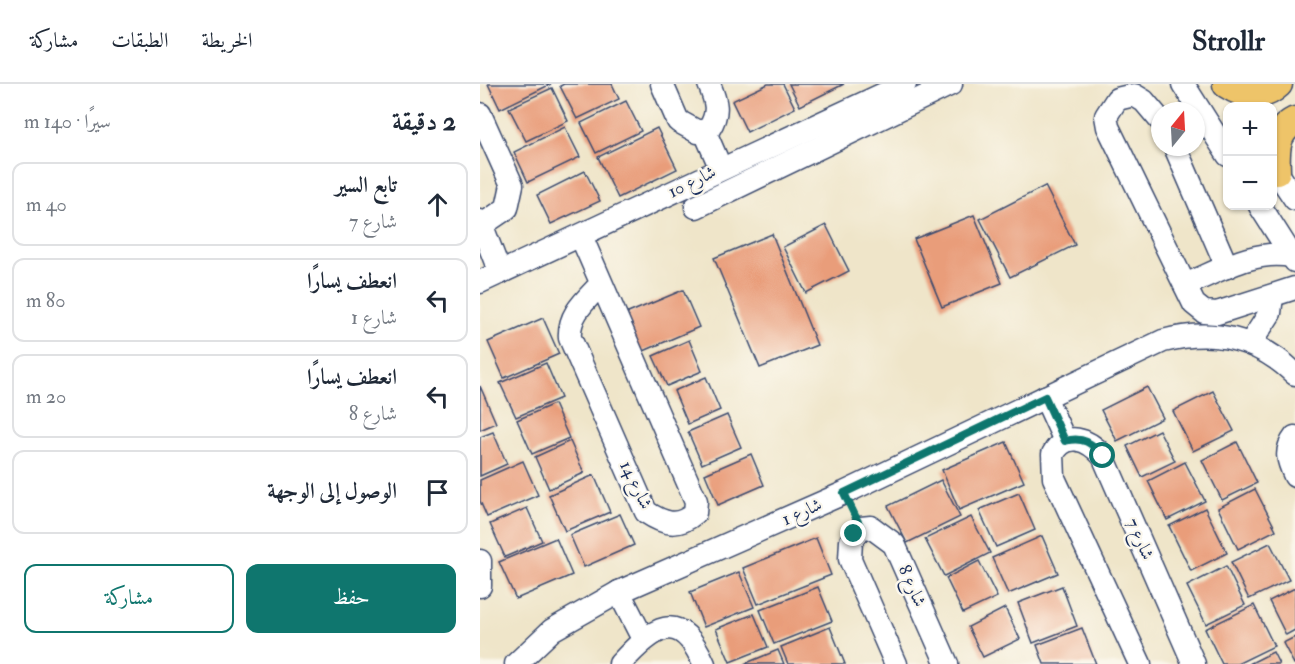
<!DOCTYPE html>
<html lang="ar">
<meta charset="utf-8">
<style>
:root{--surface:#fff;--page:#f6f6f7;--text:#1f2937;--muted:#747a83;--line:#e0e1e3;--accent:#0f766e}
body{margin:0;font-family:"IM FELL Double Pica",Amiri,serif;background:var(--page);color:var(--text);direction:rtl}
.controls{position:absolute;right:18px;top:18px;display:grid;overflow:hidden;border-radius:12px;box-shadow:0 2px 4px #0004}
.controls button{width:54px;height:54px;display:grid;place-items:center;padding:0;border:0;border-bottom:2px solid var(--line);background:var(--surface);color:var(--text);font:30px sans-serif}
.compass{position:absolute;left:671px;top:18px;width:54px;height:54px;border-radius:50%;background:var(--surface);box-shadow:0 2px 4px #0004;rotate:18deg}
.stop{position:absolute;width:18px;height:18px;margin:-14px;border:4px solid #0f766e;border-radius:50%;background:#fff}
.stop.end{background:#0f766e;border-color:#fff;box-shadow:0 2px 6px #0008}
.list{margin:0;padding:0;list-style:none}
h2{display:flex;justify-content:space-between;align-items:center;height:78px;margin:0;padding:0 24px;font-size:26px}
h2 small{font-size:20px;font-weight:400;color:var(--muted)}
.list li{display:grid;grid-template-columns:39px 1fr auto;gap:18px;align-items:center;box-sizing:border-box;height:84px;margin:0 12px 12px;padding:0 12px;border:2px solid var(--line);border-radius:12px}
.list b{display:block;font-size:22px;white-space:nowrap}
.list p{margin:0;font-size:20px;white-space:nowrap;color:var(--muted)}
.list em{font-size:20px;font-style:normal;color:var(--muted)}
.actions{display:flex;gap:12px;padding:18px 24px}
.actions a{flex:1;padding:14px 0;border:2px solid var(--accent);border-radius:12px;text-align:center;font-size:21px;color:var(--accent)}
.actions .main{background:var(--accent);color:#fff}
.icon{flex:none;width:33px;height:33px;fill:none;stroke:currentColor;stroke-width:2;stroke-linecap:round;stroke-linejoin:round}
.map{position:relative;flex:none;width:815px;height:580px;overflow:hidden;direction:ltr}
header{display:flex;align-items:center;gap:36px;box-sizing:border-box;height:84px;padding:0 30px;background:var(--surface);border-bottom:2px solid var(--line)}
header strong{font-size:28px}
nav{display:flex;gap:33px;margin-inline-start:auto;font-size:21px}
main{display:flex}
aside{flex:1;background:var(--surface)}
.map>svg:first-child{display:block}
.building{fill:#e99d7a}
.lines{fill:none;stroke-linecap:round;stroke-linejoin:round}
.minor-casing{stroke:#3b4a6e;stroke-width:25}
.major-casing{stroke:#3b4a6e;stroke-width:31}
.minor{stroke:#fff;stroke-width:22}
.major{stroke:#eec469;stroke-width:28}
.route{stroke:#0f766e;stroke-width:8}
.labels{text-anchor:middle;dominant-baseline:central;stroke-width:4.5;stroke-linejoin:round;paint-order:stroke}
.street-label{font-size:18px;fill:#1b2f5e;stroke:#fbf7ec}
</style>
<header>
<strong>Strollr</strong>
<nav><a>الخريطة</a><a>الطبقات</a><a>مشاركة</a></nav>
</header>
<main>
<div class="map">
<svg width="815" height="580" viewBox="0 0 815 580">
<rect width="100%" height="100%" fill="#fbf7ec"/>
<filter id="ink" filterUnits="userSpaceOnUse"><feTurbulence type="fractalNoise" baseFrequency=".0167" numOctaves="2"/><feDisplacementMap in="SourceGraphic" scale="12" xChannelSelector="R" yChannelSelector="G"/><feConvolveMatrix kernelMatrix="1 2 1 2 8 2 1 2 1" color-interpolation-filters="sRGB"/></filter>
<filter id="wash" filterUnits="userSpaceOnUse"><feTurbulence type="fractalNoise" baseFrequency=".008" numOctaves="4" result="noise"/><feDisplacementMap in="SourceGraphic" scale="24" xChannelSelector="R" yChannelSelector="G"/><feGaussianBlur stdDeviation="1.35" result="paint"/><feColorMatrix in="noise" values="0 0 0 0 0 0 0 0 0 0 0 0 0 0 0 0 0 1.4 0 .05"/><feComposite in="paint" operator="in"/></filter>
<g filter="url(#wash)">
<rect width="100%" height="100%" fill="#efe5c9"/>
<g id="blocks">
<g class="building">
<path d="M 8,0 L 71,0 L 20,25 Z"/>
<path d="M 84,0 L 132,0 L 139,15 L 97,35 L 80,2 Z"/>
<path d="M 288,0 L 303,0 L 315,24 L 267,48 L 252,17 Z"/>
<path d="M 309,0 L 364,0 L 320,22 Z"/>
<path d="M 72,4 L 88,37 L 46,57 L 29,24 Z"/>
<path d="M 146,17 L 161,47 L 116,69 L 101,39 Z"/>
<path d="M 85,43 L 100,73 L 48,98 L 34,68 Z"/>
<path d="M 177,44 L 197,85 L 138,114 L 118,73 Z"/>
<path d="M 105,87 L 120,117 L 71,140 L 57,111 Z"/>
<path d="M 565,102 L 595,161 L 530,193 L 500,135 Z"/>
<path d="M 494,131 L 522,199 L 462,223 L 434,155 Z"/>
<path d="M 346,141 L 369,187 L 326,209 L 303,163 Z"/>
<path d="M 292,150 L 337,261 L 280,284 L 234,174 Z"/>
<path d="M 203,206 L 219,243 L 157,270 L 141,232 Z"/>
<path d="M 63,234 L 79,270 L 24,294 L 8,258 Z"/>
<path d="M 209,256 L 222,287 L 187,302 L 173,272 Z"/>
<path d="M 66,279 L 81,314 L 36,333 L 20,299 Z"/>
<path d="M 226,293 L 240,326 L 208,340 L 194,307 Z"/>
<path d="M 0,302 L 16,339 L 0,346 Z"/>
<path d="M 667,303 L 683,334 L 637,357 L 621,326 Z"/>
<path d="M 733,307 L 754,347 L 713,367 L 693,327 Z"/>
<path d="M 74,320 L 89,354 L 52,370 L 37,336 Z"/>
<path d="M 247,331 L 261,363 L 222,380 L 208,348 Z"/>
<path d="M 679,346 L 695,377 L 662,393 L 647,362 Z"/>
<path d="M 13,348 L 27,380 L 0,392 L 0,353 Z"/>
<path d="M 90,357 L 104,389 L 69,405 L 55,373 Z"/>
<path d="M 526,358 L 544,398 L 479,426 L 462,386 Z"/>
<path d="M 757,358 L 777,399 L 742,416 L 722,376 Z"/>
<path d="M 271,370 L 284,401 L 238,421 L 225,390 Z"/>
<path d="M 43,377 L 58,411 L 7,433 L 0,417 L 0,396 Z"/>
<path d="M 705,378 L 725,417 L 687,436 L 668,397 Z"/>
<path d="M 114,391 L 130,428 L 85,447 L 69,411 Z"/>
<path d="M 461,396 L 480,433 L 427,459 L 408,422 Z"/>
<path d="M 775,405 L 796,446 L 758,465 L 738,424 Z"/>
<path d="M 539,409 L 555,446 L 516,463 L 499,426 Z"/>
<path d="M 47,424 L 62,457 L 25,473 L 10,440 Z"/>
<path d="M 725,424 L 747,469 L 711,487 L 689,442 Z"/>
<path d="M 140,430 L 154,461 L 104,483 L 90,451 Z"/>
<path d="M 491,433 L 510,469 L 464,492 L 445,455 Z"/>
<path d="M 562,452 L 578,489 L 528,510 L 512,474 Z"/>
<path d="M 76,454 L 92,491 L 36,515 L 19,478 Z"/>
<path d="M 336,454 L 351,491 L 278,520 L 263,484 Z"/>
<path d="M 790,459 L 809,496 L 769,515 L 751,478 Z"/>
<path d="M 499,477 L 517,513 L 483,529 L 466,494 Z"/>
<path d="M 746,482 L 765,521 L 726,540 L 707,502 Z"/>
<path d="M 259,488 L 274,523 L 224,543 L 210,508 Z"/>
<path d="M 582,502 L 597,542 L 553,559 L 538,519 Z"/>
<path d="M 338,503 L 352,537 L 294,560 L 280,526 Z"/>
<path d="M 815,504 L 815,546 L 806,551 L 789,517 Z"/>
<path d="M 774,521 L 794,562 L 757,580 L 742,580 L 725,545 Z"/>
<path d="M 525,524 L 540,555 L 503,573 L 488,543 Z"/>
<path d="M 274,530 L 288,563 L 250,578 L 236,545 Z"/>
<path d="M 350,543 L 365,580 L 308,580 L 301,563 Z"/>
<path d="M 602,544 L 616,580 L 564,580 L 557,561 Z"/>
<path d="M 815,553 L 815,580 L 814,580 L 803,559 Z"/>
<path d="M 298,566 L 304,580 L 264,580 Z"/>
<path d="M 793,568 L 799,580 L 769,580 Z"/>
</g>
</g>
</g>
<g filter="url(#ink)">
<use href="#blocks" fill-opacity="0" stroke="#3b4a6e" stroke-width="1.5"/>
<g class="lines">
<g class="minor-casing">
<g id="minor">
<path d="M 182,0 L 198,37 L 218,48 L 229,45 C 240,28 236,17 229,0"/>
<path d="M 703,0 L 748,71"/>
<path d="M 0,30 L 32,101 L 27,124 L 2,141"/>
<path d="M 680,36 L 664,17 L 654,11 L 637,15 L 626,32 L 628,43 L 714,220 L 724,228 L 737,229 L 815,204"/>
<path d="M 225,48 L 241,85"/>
<path d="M 695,63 L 747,183"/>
<path d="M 792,81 L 815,115"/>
<path d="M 780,122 L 815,177"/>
<path d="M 216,123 L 471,0"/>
<path d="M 0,137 L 20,189"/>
<path d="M 101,152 L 216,417 L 215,429 C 198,444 184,440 166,428 L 90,254 C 88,231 105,217 120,201"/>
<path d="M 0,198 L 425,0"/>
<path d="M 705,201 C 739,187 774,165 811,172"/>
<path d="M 770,260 L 790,229 L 792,212"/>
<path d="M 565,313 L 585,357"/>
<path d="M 815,353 C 804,367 808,377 815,392"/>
<path d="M 0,477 L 0,502"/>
<path d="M 139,508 L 163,555"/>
<path d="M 36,580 L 72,546 L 139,508 L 364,409 L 683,257 C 732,244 778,254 815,290"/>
<path d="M 140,580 C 173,544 199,522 224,580"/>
<path d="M 416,580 L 370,475 L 371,457 L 381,444 L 391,443 L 414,460 L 467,580"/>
<path d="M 660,580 L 574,394 L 573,370 C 586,346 608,355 623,372 L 714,580"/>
</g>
</g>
<g class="major-casing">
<g id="major">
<path d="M 747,0 C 764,11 782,15 798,0"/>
<path d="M 796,87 C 795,67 795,47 815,37"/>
</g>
</g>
<use href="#minor" class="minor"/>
<use href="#major" class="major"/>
</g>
</g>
<g class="lines" filter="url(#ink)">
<path class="route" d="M 374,450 L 381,444 L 364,409 L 565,313 L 585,357 C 603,352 612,359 623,372"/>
</g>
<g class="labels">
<g class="street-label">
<text transform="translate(212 98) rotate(-26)">شارع 10</text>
<text transform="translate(156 401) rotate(64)">شارع 14</text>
<text transform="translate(322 428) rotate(-24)">شارع 1</text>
<text transform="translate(660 455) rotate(66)">شارع 7</text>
<text transform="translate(432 502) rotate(66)">شارع 8</text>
</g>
</g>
</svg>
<div class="controls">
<button>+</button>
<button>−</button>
</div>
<svg class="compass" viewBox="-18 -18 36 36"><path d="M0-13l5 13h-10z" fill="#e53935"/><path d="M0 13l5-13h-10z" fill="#747a83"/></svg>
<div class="stop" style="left:623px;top:372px"></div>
<div class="stop end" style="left:374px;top:450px"></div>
</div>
<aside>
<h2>2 دقيقة<small>سيرًا · 140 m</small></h2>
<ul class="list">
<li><svg class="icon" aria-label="ahead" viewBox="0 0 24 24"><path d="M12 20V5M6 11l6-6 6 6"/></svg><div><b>تابع السير</b><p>شارع 7</p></div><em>40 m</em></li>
<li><svg class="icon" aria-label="left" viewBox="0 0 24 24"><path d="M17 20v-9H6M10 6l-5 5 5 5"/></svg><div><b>انعطف يسارًا</b><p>شارع 1</p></div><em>80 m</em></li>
<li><svg class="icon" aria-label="left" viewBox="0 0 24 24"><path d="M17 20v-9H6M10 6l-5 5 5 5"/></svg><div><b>انعطف يسارًا</b><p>شارع 8</p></div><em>20 m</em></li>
<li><svg class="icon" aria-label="arrive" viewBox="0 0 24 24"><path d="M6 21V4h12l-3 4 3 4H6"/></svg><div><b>الوصول إلى الوجهة</b></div></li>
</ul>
<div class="actions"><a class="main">حفظ</a><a>مشاركة</a></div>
</aside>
</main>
